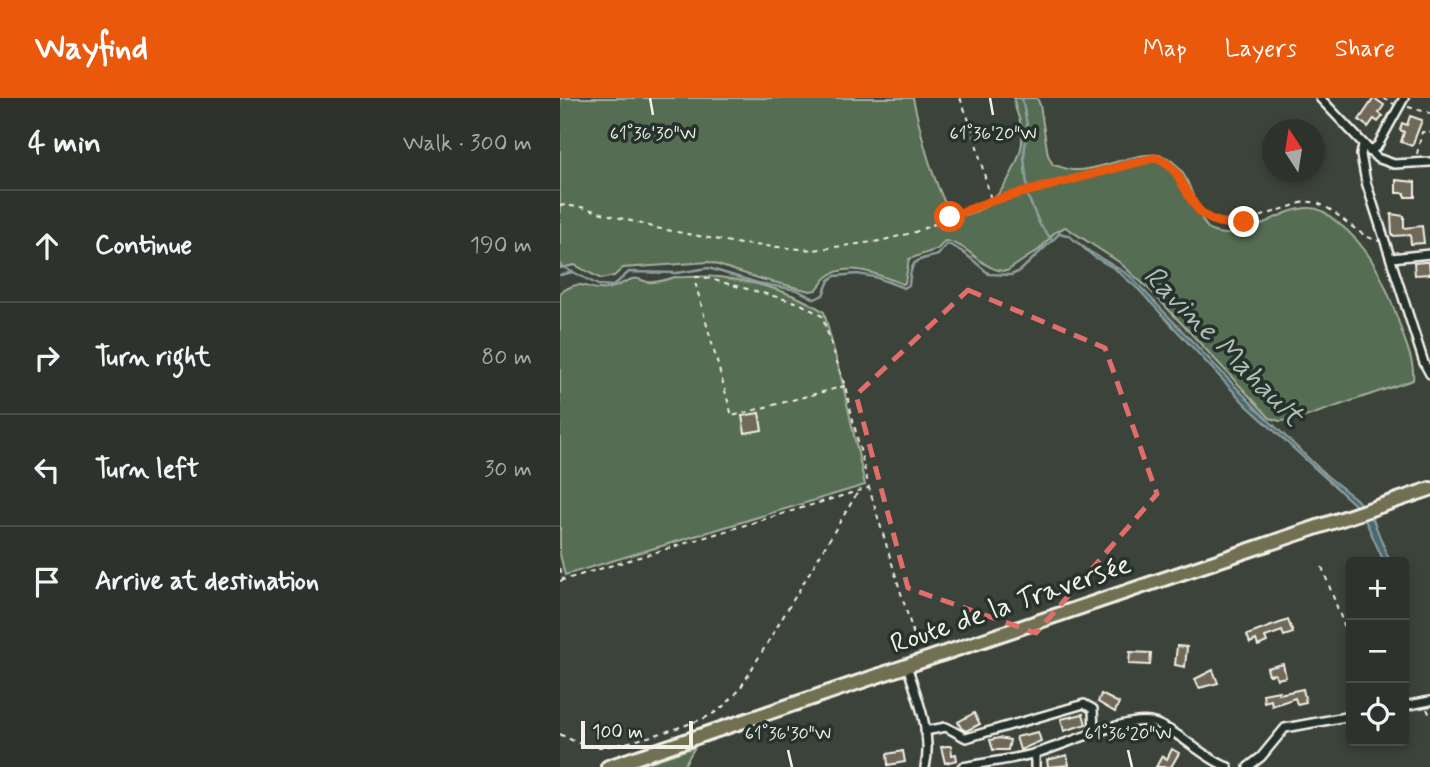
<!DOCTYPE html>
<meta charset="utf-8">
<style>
:root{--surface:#2d322c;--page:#353a34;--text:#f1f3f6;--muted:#a7aaa9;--line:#484d48;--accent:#ea580c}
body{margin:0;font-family:Mynerve,sans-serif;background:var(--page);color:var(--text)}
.controls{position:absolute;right:21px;bottom:21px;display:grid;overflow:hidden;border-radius:7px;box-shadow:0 4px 10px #0003}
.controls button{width:63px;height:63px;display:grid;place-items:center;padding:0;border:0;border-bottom:2px solid var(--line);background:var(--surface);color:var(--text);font:35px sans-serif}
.compass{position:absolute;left:702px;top:21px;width:63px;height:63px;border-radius:50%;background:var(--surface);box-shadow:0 4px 10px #0003;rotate:348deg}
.scale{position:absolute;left:21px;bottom:18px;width:112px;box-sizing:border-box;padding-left:7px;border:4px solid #f4f1e8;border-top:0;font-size:19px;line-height:24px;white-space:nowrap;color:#f4f1e8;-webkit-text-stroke:5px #26332d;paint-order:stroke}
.stop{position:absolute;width:21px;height:21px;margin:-16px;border:5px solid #ea580c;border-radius:50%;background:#fff}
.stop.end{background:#ea580c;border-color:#fff;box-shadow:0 2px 7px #0008}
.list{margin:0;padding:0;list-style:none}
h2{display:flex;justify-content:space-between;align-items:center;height:91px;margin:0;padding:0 28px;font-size:30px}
h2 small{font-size:23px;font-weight:400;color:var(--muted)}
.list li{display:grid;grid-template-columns:46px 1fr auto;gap:21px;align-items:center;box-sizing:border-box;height:112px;padding:0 28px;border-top:2px solid var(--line)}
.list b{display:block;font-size:26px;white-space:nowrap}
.list em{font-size:23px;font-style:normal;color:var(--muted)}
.icon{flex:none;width:38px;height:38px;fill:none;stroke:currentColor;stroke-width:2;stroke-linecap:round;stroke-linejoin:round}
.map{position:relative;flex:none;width:870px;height:669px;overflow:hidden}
header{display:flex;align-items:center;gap:42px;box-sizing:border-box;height:98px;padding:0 35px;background:var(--accent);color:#fff}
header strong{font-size:33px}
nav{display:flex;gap:38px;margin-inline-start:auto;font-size:24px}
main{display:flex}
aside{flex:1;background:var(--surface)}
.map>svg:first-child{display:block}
.green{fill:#556d52;stroke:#a4af9d;stroke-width:2}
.water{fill:#48696e;stroke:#8d9f9f;stroke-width:2}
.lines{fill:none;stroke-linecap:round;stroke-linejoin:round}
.stream{stroke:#8d9f9f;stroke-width:2.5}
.building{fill:#706958;stroke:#f4f1e8;stroke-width:2}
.minor-casing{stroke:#f4f1e8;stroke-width:12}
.primary-casing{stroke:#f4f1e8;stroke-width:18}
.path{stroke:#f4f1e8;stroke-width:2;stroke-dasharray:5 5;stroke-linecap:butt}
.minor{stroke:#26332d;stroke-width:7}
.primary{stroke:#716f52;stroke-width:12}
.route{stroke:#ea580c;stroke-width:9}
.marked{fill:none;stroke:#e06e6b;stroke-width:5;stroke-dasharray:14 9;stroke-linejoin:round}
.ticks{fill:none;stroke:#f4f1e8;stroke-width:2.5}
.labels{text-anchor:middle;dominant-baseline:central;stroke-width:7;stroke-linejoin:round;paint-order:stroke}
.street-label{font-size:28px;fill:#f4f1e8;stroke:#26332d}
.water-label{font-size:30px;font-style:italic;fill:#afbbb7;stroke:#26332d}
.ticks-label{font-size:18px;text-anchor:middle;fill:#f4f1e8;stroke:#26332d;stroke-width:7;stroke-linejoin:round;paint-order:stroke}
</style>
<header>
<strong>Wayfind</strong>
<nav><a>Map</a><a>Layers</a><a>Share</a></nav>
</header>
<main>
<aside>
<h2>4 min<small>Walk · 300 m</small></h2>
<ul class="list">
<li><svg class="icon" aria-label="ahead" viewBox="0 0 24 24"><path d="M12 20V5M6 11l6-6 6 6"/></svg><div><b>Continue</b></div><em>190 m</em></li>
<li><svg class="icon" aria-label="right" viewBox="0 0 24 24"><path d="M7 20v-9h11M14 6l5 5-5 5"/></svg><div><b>Turn right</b></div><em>80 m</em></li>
<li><svg class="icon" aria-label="left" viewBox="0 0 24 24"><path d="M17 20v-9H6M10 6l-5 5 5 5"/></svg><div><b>Turn left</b></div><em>30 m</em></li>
<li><svg class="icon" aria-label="arrive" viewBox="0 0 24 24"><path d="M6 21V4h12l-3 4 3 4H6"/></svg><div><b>Arrive at destination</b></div></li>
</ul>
</aside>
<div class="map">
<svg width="870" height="669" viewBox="0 0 870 669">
<rect width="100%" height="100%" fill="#3c433a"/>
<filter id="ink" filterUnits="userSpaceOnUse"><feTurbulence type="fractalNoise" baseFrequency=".0143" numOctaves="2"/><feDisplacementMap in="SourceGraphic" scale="14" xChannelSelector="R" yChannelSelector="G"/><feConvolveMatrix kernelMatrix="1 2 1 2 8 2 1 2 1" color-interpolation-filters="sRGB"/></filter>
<g filter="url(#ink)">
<g class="green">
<path d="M 0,0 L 353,0 C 362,40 371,79 390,115 L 398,118 C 408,116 421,113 429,106 C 446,90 465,57 462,32 C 461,21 454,12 454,0 L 477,0 L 480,7 L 488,57 L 493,67 C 500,68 507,72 514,72 C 540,74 584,48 607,60 C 636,75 634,127 654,134 C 686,145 719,109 750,110 C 762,110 768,117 777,124 C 813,151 827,189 841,231 C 846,247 855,265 853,282 L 736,322 L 720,323 L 710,320 L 592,194 L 559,164 L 505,129 L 494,135 L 480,151 L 447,173 C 423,174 408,145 385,143 L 378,151 L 349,161 L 345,185 L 343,186 C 321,178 289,162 267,179 C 262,183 261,188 256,192 L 250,193 L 201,181 L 149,164 L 63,170 L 54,178 L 41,181 L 15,167 L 0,170 Z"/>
<path d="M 115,179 C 129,180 145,177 159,179 C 195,184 234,193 264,214 L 283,287 L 305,387 L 5,477 L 0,456 L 0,195 C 24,178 23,193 46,191 C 57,190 63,184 72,181 C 79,179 81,183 88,184 C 97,185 106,182 115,179 Z"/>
<path d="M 135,649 L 123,669 L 75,669 Z"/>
</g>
<path class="water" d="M 507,136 L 529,153 L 569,177 L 698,312 L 767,378 L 796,401 L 812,419 L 830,464 L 824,464 L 807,426 L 794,406 L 686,307 L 579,192 L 555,171 L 534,159 Z"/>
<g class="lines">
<g class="stream">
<path d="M 462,0 L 467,27 L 464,59 L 467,88"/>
<path d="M 468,99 L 480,127 L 492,142"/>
<path d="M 0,167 L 12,174"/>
<path d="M 0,177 L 13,174 L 38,187 L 53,188 L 69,174 L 117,175 L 148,170 L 198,185 L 237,192 L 255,201 L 263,197 L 269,182 L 275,178 L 297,176 L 315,179 L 344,190 L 349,187 C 351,160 355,163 378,157 C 379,156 385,148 386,147 C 393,143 422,170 429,176 L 451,177 L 460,173 L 500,135 L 509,138"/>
</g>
</g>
<g class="building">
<path d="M 814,0 L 824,7 L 819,15 L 823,18 L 818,24 L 814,21 L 808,29 L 799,22 Z"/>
<path d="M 850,18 L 862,22 L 852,48 L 841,44 L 844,34 L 840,32 L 842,25 L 847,27 Z"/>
<path d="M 836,82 L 855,84 L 855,99 L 845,99 L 845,95 L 836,95 Z"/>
<path d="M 831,116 L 844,118 L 844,130 L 862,128 L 864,145 L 851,146 L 850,137 L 832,138 Z"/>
<path d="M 865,164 L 869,164 L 870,176 L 855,177 L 854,165 Z"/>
<path d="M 199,315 L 202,332 L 185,335 L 182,318 Z"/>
<path d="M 728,522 L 733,535 L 724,538 L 722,533 L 705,539 L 707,544 L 698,548 L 696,542 L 690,545 L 687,537 Z"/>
<path d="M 617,548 L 627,549 L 625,569 L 615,567 Z"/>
<path d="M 570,554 L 591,555 L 590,567 L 569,566 Z"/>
<path d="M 723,566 L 726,579 L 717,581 L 715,576 L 709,577 L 707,570 Z"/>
<path d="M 653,572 L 658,585 L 639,590 L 635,581 Z"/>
<path d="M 743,591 L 746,604 L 737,606 L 735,600 L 712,608 L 711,602 L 704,604 L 703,596 L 719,593 L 719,596 Z"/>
<path d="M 541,596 L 559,605 L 555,614 L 538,604 Z"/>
<path d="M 414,615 L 420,626 L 406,633 L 401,630 L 398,624 Z"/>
<path d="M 523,616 L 526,626 L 504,633 L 501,621 Z"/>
<path d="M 478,634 L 481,643 L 460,652 L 456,639 Z"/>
<path d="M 439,640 L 450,642 L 448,652 L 433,652 L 430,642 Z"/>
<path d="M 387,648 L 391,648 L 392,657 L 396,656 L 397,662 L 385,665 L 381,649 Z"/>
<path d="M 612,651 L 619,655 L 611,669 L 596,669 L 602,658 L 607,661 Z"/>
<path d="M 343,653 L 345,664 L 328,667 L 327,656 Z"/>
<path d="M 507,657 L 509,667 L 488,669 L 487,662 Z"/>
</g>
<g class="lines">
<g class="minor-casing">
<g id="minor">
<path d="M 760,0 L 817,60 L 834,66 L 870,64"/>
<path d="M 803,47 L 801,57 L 806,84 L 864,265 L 870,276"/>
<path d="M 810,54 L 818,47 L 844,0"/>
<path d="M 831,160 L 870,156"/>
<path d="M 347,568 C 357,598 373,638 365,669"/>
<path d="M 844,608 L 870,603"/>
<path d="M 365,633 L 386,629 L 406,640 L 524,606 L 533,611 L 534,636"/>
<path d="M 475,655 L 475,669"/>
<path d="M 402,669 C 426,664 452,662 476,655 C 503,648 571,616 594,625 C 621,634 641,659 668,669"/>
<path d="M 688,669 L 701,659 L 725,630 L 791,618"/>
</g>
</g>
<g class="primary-casing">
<path id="primary" d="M 48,669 L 870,391"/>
</g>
<g class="path">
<path d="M 400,0 L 412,30 L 431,102"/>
<path d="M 823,0 L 834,6"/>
<path d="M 848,9 L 870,15"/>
<path d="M 857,56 L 862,34 L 870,34"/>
<path d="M 0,107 L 21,109 L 96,130 L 181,146 L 253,152 L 320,143 L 355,134 L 431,103 L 594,60 C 635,68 620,137 684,124 L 744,104 C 770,100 790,136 819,143"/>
<path d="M 285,288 L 172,318 L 135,184 L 136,179 L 143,179 L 239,205 L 262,218 L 285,288 L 309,390 L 355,541 L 368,552"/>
<path d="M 762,469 L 791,546"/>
<path d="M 0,470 L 3,481"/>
<path d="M 0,483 L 308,390"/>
<path d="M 867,611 L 870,617"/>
<path d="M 0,636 C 11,642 23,648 35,649 C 56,651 130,627 149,618 C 162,611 173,600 181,589 L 299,392"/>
</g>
<use href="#minor" class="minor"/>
<use href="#primary" class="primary"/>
</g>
</g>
<g class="lines" filter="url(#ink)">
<path class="route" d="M 390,119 L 431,103 L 594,60 C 634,68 620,136 684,124"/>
</g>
<path class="marked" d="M 408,192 L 545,250 L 597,396 L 476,535 L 348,490 L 296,297 Z"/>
<path class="ticks" d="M 90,0 L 93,17M 430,0 L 433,17M 228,652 L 232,669M 568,652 L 572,669"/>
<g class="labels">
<g class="street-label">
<text transform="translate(451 507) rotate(-19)">Route de la Traversée</text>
</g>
<g class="water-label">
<text transform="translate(663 248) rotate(45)">Ravine Mahault</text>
</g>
</g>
<g class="ticks-label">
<text x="93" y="41">61°36'30"W</text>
<text x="433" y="41">61°36'20"W</text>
<text x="228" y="641">61°36'30"W</text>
<text x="568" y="641">61°36'20"W</text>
</g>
</svg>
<div class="controls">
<button>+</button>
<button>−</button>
<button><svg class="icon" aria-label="locate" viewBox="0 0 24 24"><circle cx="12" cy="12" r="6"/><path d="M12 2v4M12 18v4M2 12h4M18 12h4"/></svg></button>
</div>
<svg class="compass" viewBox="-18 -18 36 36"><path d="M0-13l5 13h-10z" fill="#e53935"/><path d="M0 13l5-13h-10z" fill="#a7aaa9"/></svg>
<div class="scale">100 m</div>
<div class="stop" style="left:390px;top:119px"></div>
<div class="stop end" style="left:684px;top:124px"></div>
</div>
</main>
